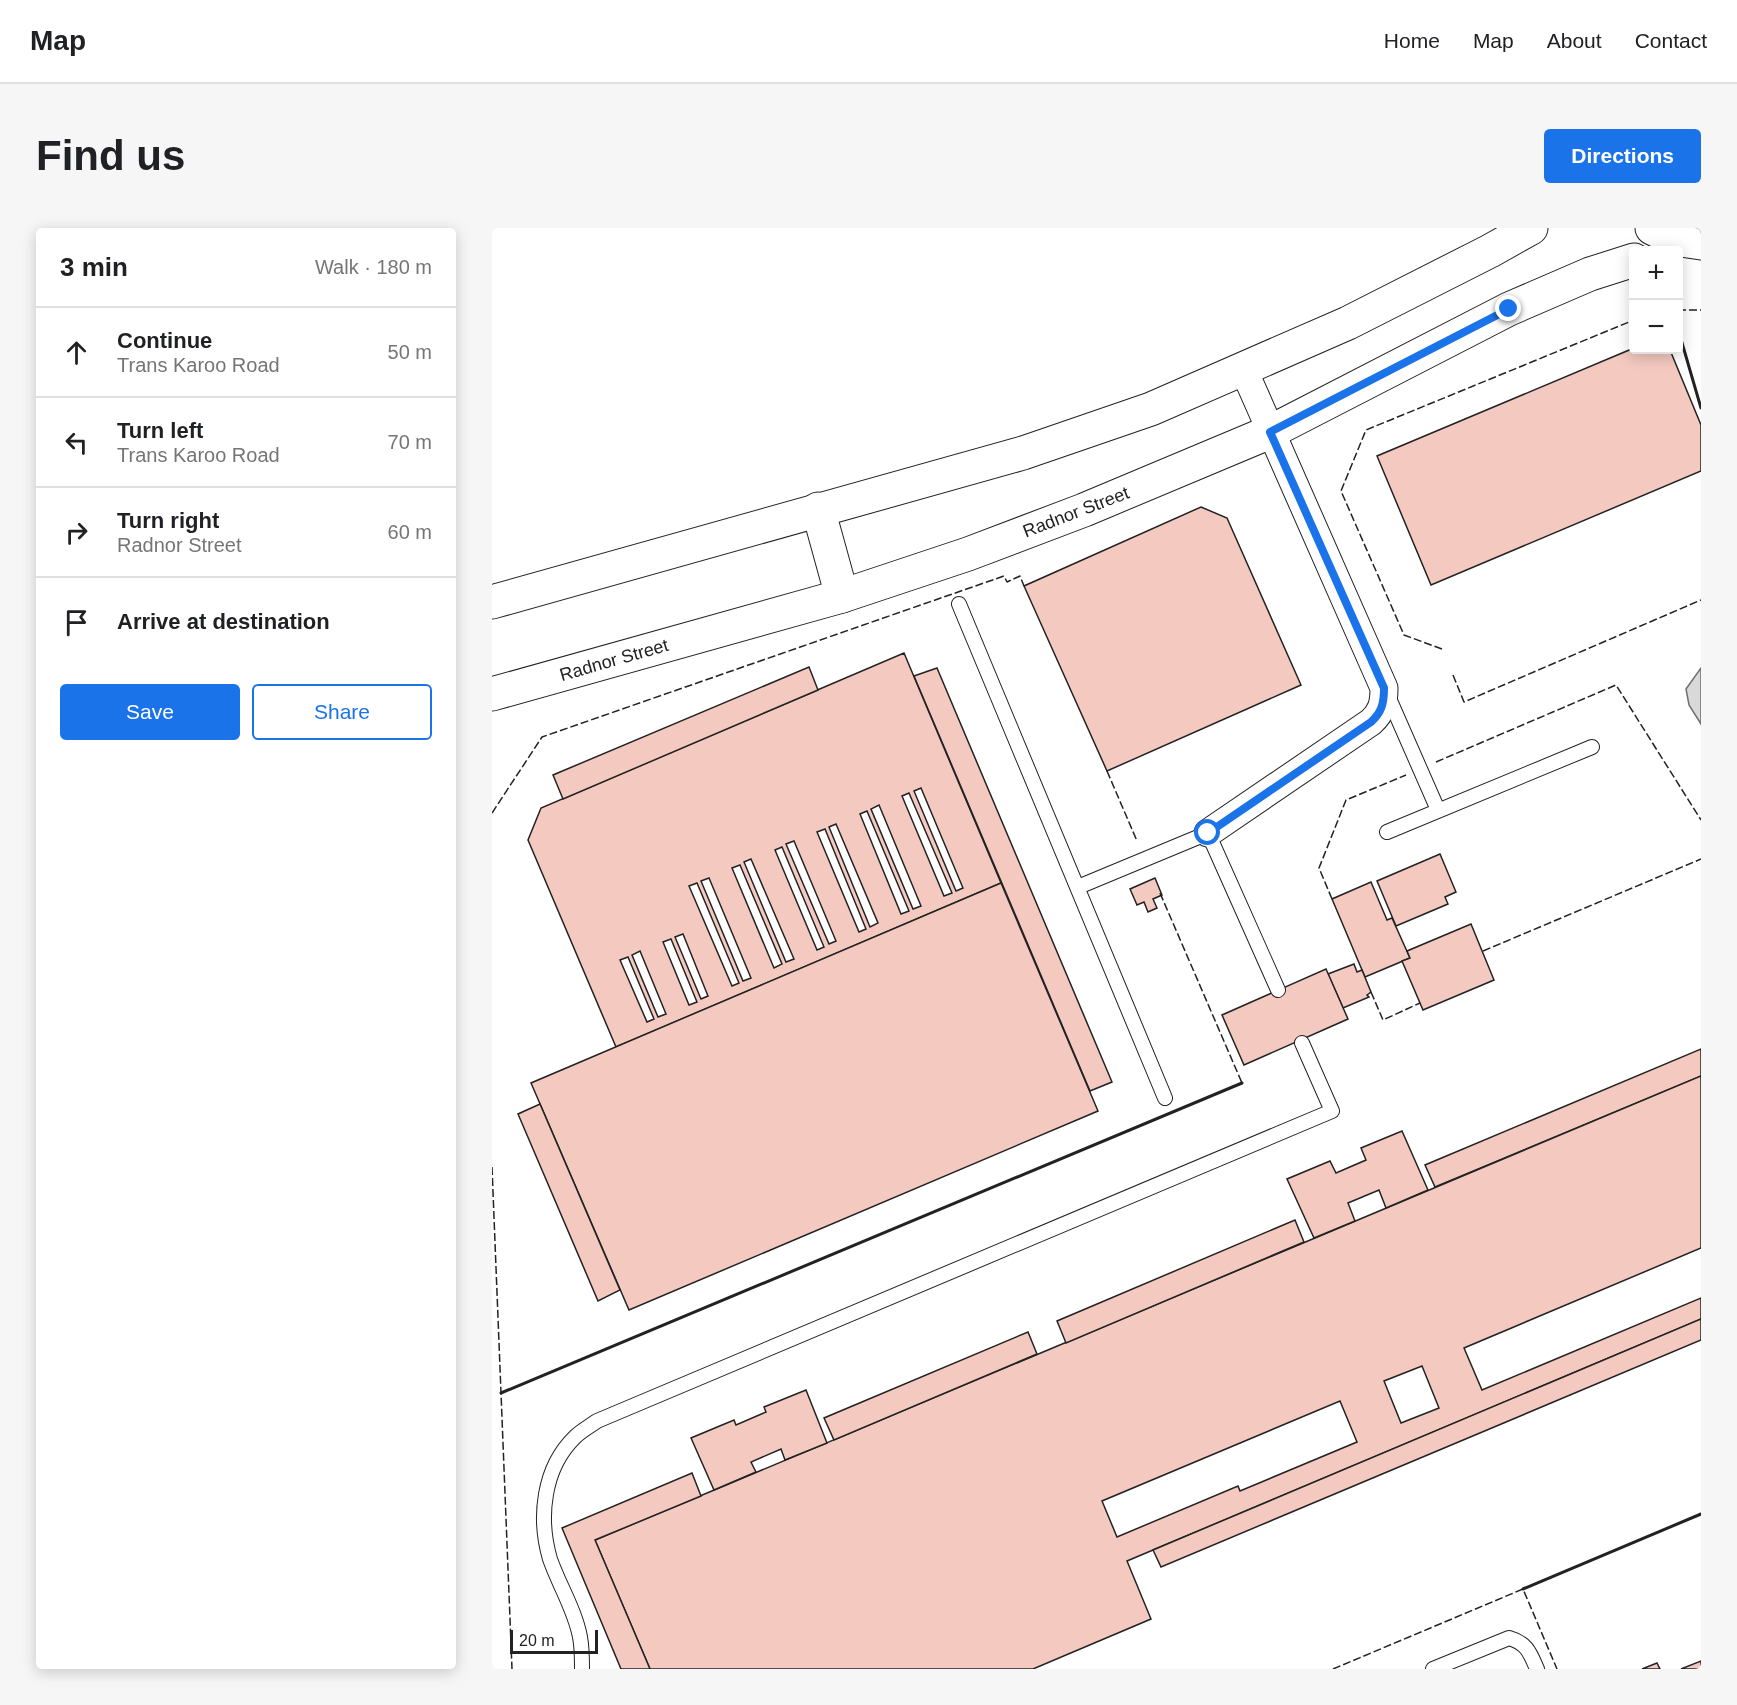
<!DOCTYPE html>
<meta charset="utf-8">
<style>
:root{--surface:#fff;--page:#f6f6f6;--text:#202124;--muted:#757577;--line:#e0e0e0;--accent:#1a73e8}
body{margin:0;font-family:Helvetica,sans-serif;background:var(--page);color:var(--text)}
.controls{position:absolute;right:18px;top:18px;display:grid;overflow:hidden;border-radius:6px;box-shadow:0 3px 15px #0003}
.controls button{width:54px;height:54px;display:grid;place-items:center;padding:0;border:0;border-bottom:2px solid var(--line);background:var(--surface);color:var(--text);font:30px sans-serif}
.scale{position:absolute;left:18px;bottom:15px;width:88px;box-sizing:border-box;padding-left:6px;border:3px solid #222;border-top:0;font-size:16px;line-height:21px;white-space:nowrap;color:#222;-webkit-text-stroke:4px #fff;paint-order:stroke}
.stop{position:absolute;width:18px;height:18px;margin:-14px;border:4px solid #1a73e8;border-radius:50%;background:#fff}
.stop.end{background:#1a73e8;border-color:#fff;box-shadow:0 2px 6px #0008}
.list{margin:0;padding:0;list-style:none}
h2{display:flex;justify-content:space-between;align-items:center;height:78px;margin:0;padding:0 24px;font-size:26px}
h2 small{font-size:20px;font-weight:400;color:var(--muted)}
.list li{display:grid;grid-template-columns:39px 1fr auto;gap:18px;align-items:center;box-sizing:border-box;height:90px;padding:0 24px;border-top:2px solid var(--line)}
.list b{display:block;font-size:22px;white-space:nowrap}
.list p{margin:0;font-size:20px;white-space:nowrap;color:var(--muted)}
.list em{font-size:20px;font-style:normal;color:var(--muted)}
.actions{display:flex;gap:12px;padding:18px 24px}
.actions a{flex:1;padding:14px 0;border:2px solid var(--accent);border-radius:6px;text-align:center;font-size:21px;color:var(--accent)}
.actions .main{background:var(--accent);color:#fff}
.icon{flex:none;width:33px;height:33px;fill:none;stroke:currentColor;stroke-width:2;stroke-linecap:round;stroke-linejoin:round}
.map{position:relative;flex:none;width:1209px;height:1441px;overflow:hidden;border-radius:6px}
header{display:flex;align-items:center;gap:36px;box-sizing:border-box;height:84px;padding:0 30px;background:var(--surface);border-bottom:2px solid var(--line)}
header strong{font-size:28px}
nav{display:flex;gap:33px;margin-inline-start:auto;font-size:21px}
.intro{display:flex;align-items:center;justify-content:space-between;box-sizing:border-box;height:144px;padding:0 36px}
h1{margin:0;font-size:42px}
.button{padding:15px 27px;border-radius:6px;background:var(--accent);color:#fff;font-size:21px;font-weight:700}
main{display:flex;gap:36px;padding:0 36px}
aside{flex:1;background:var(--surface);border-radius:6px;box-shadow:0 3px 15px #0003}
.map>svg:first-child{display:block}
.water{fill:#d9d9d9;stroke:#6f6f6f;stroke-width:1.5}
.building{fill:#f3c9c0;stroke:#222;stroke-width:1.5;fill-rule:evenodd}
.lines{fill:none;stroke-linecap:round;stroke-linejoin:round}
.lane-casing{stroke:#222;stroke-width:16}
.street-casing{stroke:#222;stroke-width:29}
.secondary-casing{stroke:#222;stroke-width:35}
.lane{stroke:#fff;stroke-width:14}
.street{stroke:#fff;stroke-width:27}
.secondary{stroke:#fff;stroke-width:33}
.fence{stroke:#222;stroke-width:1.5;stroke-dasharray:8 3;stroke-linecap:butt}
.wall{stroke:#222;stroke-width:3}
.route{stroke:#1a73e8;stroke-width:8}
.labels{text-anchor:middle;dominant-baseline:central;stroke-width:4.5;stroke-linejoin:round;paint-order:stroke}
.street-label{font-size:18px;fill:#222;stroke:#fff}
</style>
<header>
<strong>Map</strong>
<nav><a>Home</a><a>Map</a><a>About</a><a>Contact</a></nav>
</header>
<div class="intro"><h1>Find us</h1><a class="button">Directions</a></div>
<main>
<aside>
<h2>3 min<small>Walk · 180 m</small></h2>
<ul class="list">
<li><svg class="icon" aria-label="ahead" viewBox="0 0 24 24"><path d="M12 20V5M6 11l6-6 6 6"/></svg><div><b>Continue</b><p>Trans Karoo Road</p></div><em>50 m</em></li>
<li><svg class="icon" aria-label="left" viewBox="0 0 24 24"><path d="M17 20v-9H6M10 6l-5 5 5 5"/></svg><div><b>Turn left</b><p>Trans Karoo Road</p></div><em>70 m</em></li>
<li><svg class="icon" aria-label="right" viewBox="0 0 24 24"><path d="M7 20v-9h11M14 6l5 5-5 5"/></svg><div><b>Turn right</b><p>Radnor Street</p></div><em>60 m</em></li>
<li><svg class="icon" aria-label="arrive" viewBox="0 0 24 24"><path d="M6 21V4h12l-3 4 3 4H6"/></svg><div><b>Arrive at destination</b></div></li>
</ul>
<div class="actions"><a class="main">Save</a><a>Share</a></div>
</aside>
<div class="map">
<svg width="1209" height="1441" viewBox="0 0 1209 1441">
<rect width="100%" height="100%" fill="#fff"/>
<path class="water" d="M 1209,440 L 1209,496 L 1197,477 L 1194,461 Z"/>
<g class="building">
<path d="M 1142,120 L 1142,122 L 1178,122 L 1209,197 L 1209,243 L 939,357 L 885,228 Z"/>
<path d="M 709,279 L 735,290 L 809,457 L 615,543 L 532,358 Z"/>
<path d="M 412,425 L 509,655 L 124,819 L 36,612 L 49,580 ZM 429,560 L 471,660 L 464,663 L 422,563 ZM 417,565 L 460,665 L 452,668 L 410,568 ZM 387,577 L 429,678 L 421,681 L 379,581 ZM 375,583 L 417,683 L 409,686 L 368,586 ZM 344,596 L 386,695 L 378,699 L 337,599 ZM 333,601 L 374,701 L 367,704 L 325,604 ZM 302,613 L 344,713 L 337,716 L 294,616 ZM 290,619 L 332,719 L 325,722 L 283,622 ZM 259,631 L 302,731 L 294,734 L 252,634 ZM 248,637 L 290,736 L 282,740 L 240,640 ZM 217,650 L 259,750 L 251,753 L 209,653 ZM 205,655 L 247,755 L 240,758 L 197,658 ZM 191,706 L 216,768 L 209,771 L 183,709 ZM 179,711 L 205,774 L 197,777 L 171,714 ZM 148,723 L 174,786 L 166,789 L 140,727 ZM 136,729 L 162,791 L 155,794 L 128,732 Z"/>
<path d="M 317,439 L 326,462 L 71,571 L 61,547 Z"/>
<path d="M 445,440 L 620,854 L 598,863 L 422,448 Z"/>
<path d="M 948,626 L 964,664 L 953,669 L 956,676 L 904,698 L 885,653 Z"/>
<path d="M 663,650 L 670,667 L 661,671 L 665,680 L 656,684 L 652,674 L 645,677 L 638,661 Z"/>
<path d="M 879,654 L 895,692 L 900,690 L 918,730 L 873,749 L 840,671 Z"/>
<path d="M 509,655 L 606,883 L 137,1082 L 39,855 Z"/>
<path d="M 979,696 L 1002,752 L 931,782 L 910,733 L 918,730 L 915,723 Z"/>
<path d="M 862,736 L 865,744 L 870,742 L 879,764 L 875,767 L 877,769 L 851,780 L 836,746 Z"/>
<path d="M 834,741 L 856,791 L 752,837 L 730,787 Z"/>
<path d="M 1209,821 L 1209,848 L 943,959 L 933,937 Z"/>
<path d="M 1209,848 L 1209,1020 L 972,1120 L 990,1162 L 1209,1070 L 1209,1091 L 635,1333 L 659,1391 L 541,1441 L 158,1441 L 103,1312 ZM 930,1138 L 947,1180 L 909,1195 L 892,1153 ZM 848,1173 L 865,1214 L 748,1263 L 746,1258 L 625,1309 L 610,1273 Z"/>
<path d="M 48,876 L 128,1062 L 106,1073 L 26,886 Z"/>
<path d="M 910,903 L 936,962 L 894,980 L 887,962 L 856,975 L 863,993 L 822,1010 L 795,951 L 838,933 L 844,945 L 874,932 L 869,920 Z"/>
<path d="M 803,992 L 812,1014 L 574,1115 L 565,1093 Z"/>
<path d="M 1209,1091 L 1209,1112 L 669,1339 L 661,1322 Z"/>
<path d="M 536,1104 L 545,1126 L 342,1212 L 332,1190 Z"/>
<path d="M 314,1162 L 335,1215 L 293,1232 L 289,1221 L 259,1234 L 264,1244 L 222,1262 L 199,1210 L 242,1192 L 244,1197 L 274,1184 L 272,1179 Z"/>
<path d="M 200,1245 L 209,1268 L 103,1312 L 158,1441 L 129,1441 L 70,1300 Z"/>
<path d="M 1209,1433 L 1209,1441 L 1189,1441 Z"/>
<path d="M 1165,1435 L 1168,1441 L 1150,1441 Z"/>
</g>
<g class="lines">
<g class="lane-casing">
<g id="lane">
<path d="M 467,376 L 673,870"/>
<path d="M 896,468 L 946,582"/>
<path d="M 895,604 L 1100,519"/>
<path d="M 586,659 L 716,605 L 786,762"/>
<path d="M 90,1441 C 90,1430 90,1419 88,1409 C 83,1382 67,1357 58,1331 C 46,1290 51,1240 83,1209 C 89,1203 98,1198 105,1193 L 840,883 L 810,815"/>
<path d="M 941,1441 L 1017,1410 C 1035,1415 1038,1425 1045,1441"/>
</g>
</g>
<g class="street-casing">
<path id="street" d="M 716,605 L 879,494 C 890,484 892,475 892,460 L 751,140"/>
</g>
<g class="secondary-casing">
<g id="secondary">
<path d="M 1160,0 L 1182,11 L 1209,15"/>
<path d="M 326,281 L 350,368"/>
<path d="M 0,374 L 531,225 L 659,181 L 856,95 L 998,23 L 1039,0"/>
<path d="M 0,466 L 350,368 L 476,326 L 592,282 L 778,204 L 1017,81 L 1098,46 L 1142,32"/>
</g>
</g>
<use href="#lane" class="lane"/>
<use href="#street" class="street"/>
<use href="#secondary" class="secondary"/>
<g class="fence">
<path d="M 1186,82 L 1209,82"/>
<path d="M 950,421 L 912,407 L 849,263 L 874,202 L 1142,92"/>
<path d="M 961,447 L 972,474 L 1209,372"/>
<path d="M 944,534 L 1124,457 L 1209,592"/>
<path d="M 615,543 L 645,613"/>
<path d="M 0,585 L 50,509 L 512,348 L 515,354 L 528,348 L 532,358"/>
<path d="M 668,665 L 750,855"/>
<path d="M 840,671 L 827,640 L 854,572 L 914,547"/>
<path d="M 991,723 L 1209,631"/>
<path d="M 879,764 L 891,792 L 928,775"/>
<path d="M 0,939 L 20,1441"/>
<path d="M 841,1441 L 1031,1361 L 1065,1441"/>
</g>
<g class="wall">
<path d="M 1186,101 L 1209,180"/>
<path d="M 9,1165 L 750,855"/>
<path d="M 1031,1361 L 1209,1286"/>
</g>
</g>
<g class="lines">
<path class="route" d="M 716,605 L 879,494 C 890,484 892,475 892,460 L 778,204 L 1017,81"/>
</g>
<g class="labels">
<g class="street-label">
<text transform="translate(584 284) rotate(-21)">Radnor Street</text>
<text transform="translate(122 432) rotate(-16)">Radnor Street</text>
</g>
</g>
</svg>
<div class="controls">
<button>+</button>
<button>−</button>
</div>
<div class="scale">20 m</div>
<div class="stop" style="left:716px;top:605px"></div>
<div class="stop end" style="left:1017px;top:81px"></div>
</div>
</main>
